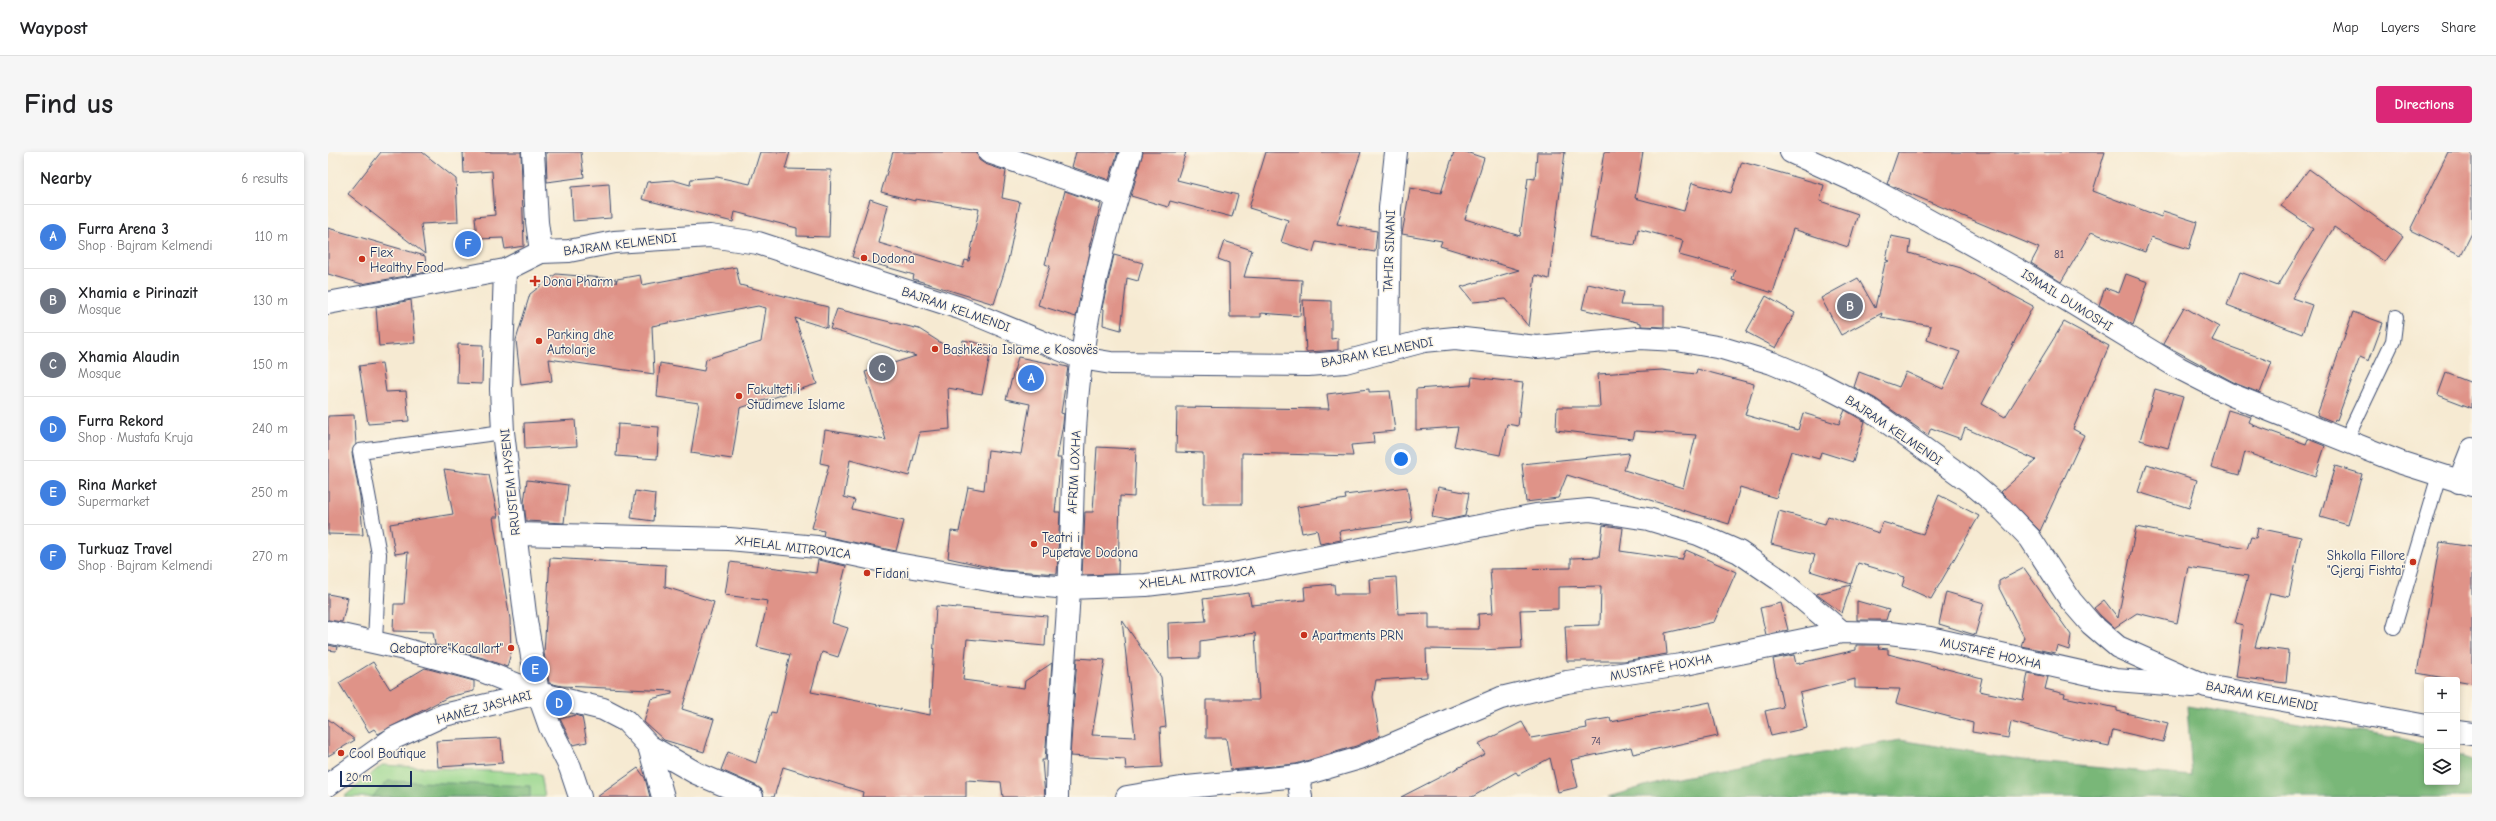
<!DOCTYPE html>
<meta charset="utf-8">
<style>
:root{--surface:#fff;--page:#f6f6f6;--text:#202124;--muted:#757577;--line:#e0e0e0;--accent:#db2777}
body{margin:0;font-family:"Comic Neue",sans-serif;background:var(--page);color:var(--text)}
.controls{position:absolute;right:12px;bottom:12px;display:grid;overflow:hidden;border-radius:4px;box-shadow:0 2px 6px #0003}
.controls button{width:36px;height:36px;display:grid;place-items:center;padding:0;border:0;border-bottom:1px solid var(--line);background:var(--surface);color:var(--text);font:20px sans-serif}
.scale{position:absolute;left:12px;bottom:10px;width:72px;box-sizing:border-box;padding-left:4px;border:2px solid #1b2f5e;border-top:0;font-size:11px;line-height:14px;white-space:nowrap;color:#1b2f5e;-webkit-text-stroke:3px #fcf5e5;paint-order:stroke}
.you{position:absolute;left:1073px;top:307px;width:14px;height:14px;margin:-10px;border:3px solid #fff;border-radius:50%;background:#1a73e8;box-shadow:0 0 0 6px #1a73e833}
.badge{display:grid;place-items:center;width:26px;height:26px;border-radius:50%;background:var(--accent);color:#fff;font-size:13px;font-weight:700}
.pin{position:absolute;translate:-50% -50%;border:2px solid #fff;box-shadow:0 1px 4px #0006}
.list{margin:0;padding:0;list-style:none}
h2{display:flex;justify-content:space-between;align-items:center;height:52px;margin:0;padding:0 16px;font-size:17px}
h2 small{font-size:13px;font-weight:400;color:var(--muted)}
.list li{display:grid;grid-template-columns:26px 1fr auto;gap:12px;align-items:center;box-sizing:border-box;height:64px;padding:0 16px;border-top:1px solid var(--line)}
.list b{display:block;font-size:15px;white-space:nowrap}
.list p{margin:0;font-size:13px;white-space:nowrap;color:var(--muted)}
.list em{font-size:13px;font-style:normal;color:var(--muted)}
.icon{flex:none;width:22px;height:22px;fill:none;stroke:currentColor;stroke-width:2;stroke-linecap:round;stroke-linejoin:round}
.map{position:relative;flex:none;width:2144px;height:645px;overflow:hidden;border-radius:4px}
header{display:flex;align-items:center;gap:24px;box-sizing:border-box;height:56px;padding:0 20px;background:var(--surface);border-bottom:1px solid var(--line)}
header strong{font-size:19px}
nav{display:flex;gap:22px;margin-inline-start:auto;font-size:14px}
.intro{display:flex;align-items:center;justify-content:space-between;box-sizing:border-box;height:96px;padding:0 24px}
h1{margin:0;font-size:28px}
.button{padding:10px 18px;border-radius:4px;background:var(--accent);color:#fff;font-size:14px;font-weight:700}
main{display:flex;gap:24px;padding:0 24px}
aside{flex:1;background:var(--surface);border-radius:4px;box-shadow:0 2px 6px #0003}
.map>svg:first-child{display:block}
.green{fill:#97d68c;stroke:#598275}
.forest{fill:#79b778;stroke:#4a736b}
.building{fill:#df9388}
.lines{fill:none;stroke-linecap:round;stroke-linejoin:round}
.service-casing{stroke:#3c4b6f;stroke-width:16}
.minor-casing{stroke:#3c4b6f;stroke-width:24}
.service{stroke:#fff;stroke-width:14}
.minor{stroke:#fff;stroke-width:22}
.poi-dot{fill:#c8321e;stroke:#fcf5e5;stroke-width:1.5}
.labels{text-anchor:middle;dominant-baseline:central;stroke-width:3;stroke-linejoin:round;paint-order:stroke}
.number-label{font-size:11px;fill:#4c4868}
.street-label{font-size:13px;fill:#1b2f5e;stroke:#fcf5e5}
.poi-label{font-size:13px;fill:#1b2f5e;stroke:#fcf5e5;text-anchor:start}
</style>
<header>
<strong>Waypost</strong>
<nav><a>Map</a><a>Layers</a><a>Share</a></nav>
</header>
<div class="intro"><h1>Find us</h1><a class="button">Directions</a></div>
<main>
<aside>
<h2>Nearby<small>6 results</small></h2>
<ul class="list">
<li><span class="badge" style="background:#3f7fe0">A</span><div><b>Furra Arena 3</b><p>Shop · Bajram Kelmendi</p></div><em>110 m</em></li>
<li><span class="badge" style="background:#6b7280">B</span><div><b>Xhamia e Pirinazit</b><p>Mosque</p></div><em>130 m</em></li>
<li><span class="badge" style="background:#6b7280">C</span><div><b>Xhamia Alaudin</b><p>Mosque</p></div><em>150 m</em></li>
<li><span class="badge" style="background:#3f7fe0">D</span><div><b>Furra Rekord</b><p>Shop · Mustafa Kruja</p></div><em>240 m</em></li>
<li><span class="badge" style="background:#3f7fe0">E</span><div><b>Rina Market</b><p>Supermarket</p></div><em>250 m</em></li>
<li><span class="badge" style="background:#3f7fe0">F</span><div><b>Turkuaz Travel</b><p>Shop · Bajram Kelmendi</p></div><em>270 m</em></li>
</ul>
</aside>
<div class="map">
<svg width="2144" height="645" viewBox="0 0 2144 645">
<rect width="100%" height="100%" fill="#fcf5e5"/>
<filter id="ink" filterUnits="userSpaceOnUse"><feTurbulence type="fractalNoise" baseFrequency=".025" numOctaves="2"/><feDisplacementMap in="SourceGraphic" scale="8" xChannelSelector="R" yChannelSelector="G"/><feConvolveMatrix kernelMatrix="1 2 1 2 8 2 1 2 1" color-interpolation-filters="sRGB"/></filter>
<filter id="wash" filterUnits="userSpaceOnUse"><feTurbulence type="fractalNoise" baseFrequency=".012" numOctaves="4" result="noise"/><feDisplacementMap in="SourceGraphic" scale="16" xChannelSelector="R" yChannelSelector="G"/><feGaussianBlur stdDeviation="0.9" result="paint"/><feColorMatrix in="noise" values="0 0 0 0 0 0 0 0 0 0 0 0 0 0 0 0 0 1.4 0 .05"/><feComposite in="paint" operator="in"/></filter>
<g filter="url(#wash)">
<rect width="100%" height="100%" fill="#f6ead2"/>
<path class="green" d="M 54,613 L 213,622 L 217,645 L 16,645 Z"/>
<g class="forest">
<path d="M 1859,554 L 2077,587 L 2099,594 L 2099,630 L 2129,630 L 2129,603 L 2144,608 L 2144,645 L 1280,645 L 1337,628 L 1572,588 L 1707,610 L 1864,624 Z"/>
<path d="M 60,629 L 202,634 L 202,645 L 44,645 Z"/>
</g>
<g id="blocks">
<g class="building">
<path d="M 53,0 L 94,0 L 128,27 L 130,70 L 93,72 L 97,102 L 20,42 Z"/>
<path d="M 135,0 L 193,0 L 196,94 L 177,97 L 175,86 L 149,87 L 147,65 L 167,63 L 164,19 L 136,21 Z"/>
<path d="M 218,0 L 253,0 L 256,25 L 219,30 Z"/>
<path d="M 432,0 L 462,0 L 457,17 L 503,18 L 501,85 L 469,84 L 469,76 L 407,60 L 405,70 L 314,47 L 319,30 L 345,28 L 362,33 L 363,27 L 389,25 L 422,32 Z"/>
<path d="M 565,0 L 649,0 L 651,8 L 657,12 L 678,19 L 674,46 L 692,50 L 680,108 L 666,152 L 585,127 L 586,123 L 524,105 L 542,47 L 560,53 L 551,91 L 635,116 L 637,108 L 641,109 L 651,57 L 587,47 L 587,49 L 553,40 Z"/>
<path d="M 748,0 L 790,0 L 781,28 L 744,15 Z"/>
<path d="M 815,0 L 858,0 L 849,28 L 910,43 L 904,65 L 842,49 L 840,55 L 803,44 Z"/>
<path d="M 938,0 L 1033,0 L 1009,72 L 1049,79 L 1047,100 L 988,90 L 985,100 L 953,90 L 960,68 L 921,56 Z"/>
<path d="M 1126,0 L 1138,0 L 1156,6 L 1137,67 L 1192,84 L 1200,26 L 1207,27 L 1209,0 L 1237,0 L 1221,127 L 1207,123 L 1201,175 L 1178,147 L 1145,150 L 1133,135 L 1191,118 L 1112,94 L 1114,89 L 1074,82 L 1082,36 L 1113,41 Z"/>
<path d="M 1276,0 L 1315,0 L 1307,46 L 1356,59 L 1364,31 L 1403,41 L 1414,10 L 1496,33 L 1492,49 L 1530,62 L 1520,95 L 1465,77 L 1445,141 L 1404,128 L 1407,118 L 1351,103 L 1355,89 L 1310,77 L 1307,93 L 1262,86 Z"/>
<path d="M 1570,0 L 1777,0 L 1765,39 L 1833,65 L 1835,59 L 1869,70 L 1861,97 L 1823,85 L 1817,100 L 1763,80 L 1733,130 L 1703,111 L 1711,96 L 1559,32 Z"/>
<path d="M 2120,0 L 2144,0 L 2144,81 L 2133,103 L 2082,78 Z"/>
<path d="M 1981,17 L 2075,85 L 2057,110 L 2006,75 L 1964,146 L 1984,153 L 1974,182 L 1899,153 L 1912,120 L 1950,134 L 1985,76 L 1953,54 Z"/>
<path d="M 281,32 L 283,66 L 245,69 L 243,35 Z"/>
<path d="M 737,39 L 773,52 L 761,95 L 763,95 L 748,165 L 710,153 L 722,114 L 717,112 Z"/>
<path d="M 0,76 L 97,104 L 99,120 L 34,132 L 0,122 Z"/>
<path d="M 1563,84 L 1583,88 L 1581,101 L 1633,116 L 1705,154 L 1654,252 L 1677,265 L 1736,170 L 1781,194 L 1745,277 L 1756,283 L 1712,379 L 1673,340 L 1708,308 L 1637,276 L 1633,287 L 1603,276 L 1600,283 L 1548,247 L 1526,235 L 1531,220 L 1571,235 L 1578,220 L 1615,237 L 1632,200 L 1599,188 L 1603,174 L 1553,165 L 1554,161 L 1513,183 L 1493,146 L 1530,126 L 1547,156 L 1557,111 L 1561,109 L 1558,108 Z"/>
<path d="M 896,89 L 924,98 L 916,125 L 974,128 L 972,164 L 933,161 L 933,165 L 902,165 L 901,111 L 890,107 Z"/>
<path d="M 786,103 L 815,111 L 810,129 L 799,126 L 793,178 L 775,173 L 776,157 L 774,156 Z"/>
<path d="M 408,115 L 412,133 L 500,155 L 499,176 L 467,166 L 489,232 L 412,256 L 404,307 L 363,301 L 371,251 L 329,245 L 332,211 L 376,219 L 378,207 L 433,190 L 438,156 L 430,154 L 324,174 L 326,222 L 221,207 L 224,229 L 193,233 L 188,188 L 202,142 L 228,122 L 288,127 L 288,131 L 289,127 L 312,123 L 314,133 Z"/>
<path d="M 1798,122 L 1820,130 L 1805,173 L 1771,153 L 1777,136 L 1791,141 Z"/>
<path d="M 1260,132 L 1296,140 L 1293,153 L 1336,154 L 1336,175 L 1313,174 L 1313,171 L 1254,157 Z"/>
<path d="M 1438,144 L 1467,161 L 1448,196 L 1418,180 Z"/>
<path d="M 83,148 L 87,191 L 51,194 L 48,155 Z"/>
<path d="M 975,148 L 1003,149 L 1003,187 L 1010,186 L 1010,198 L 978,200 Z"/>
<path d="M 1856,155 L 1891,175 L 1884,188 L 1944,210 L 1932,241 L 1909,232 L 1835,192 Z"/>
<path d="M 509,157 L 591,177 L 632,203 L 635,188 L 664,194 L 654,242 L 620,236 L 622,277 L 592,280 L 581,324 L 522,308 L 516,345 L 527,348 L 524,357 L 576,369 L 568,399 L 495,384 L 496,379 L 484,376 L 501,313 L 492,311 L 497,278 L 558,288 L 537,220 L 588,204 L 502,177 Z"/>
<path d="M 2025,160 L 2055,171 L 2041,209 L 2032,205 L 2009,268 L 2007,267 L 2006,270 L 1989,263 Z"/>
<path d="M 130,192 L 155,193 L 154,232 L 129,231 Z"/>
<path d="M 690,205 L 740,215 L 733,261 L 736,262 L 735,272 L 729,306 L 733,306 L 727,360 L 732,360 L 729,422 L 674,418 L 620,406 L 623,379 L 631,380 L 640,335 L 656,338 L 660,298 L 693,302 L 702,252 L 678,247 Z"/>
<path d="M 54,211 L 58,240 L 78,239 L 81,269 L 40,272 L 31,214 Z"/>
<path d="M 1369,217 L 1426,232 L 1417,263 L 1470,278 L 1475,261 L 1511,272 L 1517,258 L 1534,268 L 1537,269 L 1525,310 L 1493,300 L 1491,307 L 1463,299 L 1448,346 L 1412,335 L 1401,372 L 1239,323 L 1230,346 L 1198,350 L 1194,312 L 1301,301 L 1296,318 L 1355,336 L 1368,283 L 1307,279 L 1305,287 L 1228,278 L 1229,255 L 1272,255 L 1270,222 L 1334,218 L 1368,222 Z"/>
<path d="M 2118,221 L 2144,231 L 2144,256 L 2110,243 Z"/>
<path d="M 1144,225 L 1195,231 L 1190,274 L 1179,272 L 1172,303 L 1126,294 L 1130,275 L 1088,278 L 1088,237 L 1143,233 Z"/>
<path d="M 1041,237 L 1041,240 L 1062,239 L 1067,279 L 1045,281 L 1046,291 L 1023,293 L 1025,304 L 914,301 L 914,352 L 875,352 L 875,301 L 848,300 L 849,255 L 1001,257 L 999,242 Z"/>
<path d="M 1827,237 L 1855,245 L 1840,296 L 1812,288 Z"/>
<path d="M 1900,258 L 1923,265 L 1921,270 L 1925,272 L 1925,273 L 1978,292 L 1980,287 L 1997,294 L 1987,325 L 1917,300 L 1911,323 L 1883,315 Z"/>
<path d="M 26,263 L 28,292 L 24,301 L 32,345 L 35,383 L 0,382 L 0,264 Z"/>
<path d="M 247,268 L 249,294 L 197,297 L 196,271 Z"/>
<path d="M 290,272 L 331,275 L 329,307 L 288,304 Z"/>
<path d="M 769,295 L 808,297 L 806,345 L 792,344 L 790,422 L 754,423 L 757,360 L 765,360 Z"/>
<path d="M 1819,312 L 1869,328 L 1861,356 L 1810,340 Z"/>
<path d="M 2007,314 L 2034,322 L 2020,373 L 1992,365 Z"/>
<path d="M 116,317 L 161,323 L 170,365 L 165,365 L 182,467 L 183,501 L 179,515 L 155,506 L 107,493 L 105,480 L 65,479 L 66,452 L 76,452 L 80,400 L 67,402 L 62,372 L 125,362 Z"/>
<path d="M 199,328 L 240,333 L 236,371 L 198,369 L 196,351 Z"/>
<path d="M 1079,335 L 1084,370 L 1011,379 L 1013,388 L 992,392 L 989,378 L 974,381 L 969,355 L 1018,347 L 1017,343 Z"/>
<path d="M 1110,335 L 1141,341 L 1137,364 L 1119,368 L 1104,365 Z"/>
<path d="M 307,339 L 327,342 L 325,369 L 303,366 Z"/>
<path d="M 1611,343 L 1651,364 L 1603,447 L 1574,434 L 1577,425 L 1530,411 L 1523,432 L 1482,419 L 1487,403 L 1443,392 L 1451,359 L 1497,372 L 1500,364 L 1551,381 L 1554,370 L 1595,382 Z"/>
<path d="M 1275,373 L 1295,376 L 1292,399 L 1354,408 L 1358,398 L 1408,420 L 1386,470 L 1337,481 L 1339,502 L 1296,509 L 1239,509 L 1237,474 L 1272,473 L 1273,434 L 1230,435 L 1230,457 L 1192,458 L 1194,496 L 1152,498 L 1098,497 L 1099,525 L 1048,528 L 1045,545 L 1052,584 L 1028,594 L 968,612 L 903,618 L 898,586 L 878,586 L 878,548 L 931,548 L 927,481 L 872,489 L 872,506 L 841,507 L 840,471 L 878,469 L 875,447 L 921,441 L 923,453 L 977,448 L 976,435 L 1006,432 L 1007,442 L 1042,442 L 1041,427 L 1068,425 L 1070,462 L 1101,461 L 1101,477 L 1151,477 L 1150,462 L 1165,461 L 1162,417 L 1243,416 L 1243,406 L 1271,405 Z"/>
<path d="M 1808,375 L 1919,397 L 1923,385 L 1928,386 L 1930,376 L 1973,385 L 1961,445 L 1942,441 L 1927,495 L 1961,499 L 1958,531 L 1908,525 L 1915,473 L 1907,471 L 1920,424 L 1860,415 L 1849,471 L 1809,461 L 1786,476 L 1772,463 L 1766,456 L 1776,448 L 1790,466 Z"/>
<path d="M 2112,390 L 2144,395 L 2144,531 L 2089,521 Z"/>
<path d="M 222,406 L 338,413 L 337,435 L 386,450 L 354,557 L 386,567 L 376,600 L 336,588 L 316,570 L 323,547 L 344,542 L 344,539 L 234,534 L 221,531 L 216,501 Z"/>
<path d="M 490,408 L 518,414 L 504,471 L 520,476 L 510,505 L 494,500 L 483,540 L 602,563 L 608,454 L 719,464 L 717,494 L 639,487 L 635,528 L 696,536 L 697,529 L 724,511 L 717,608 L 714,608 L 717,645 L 675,645 L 673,630 L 638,628 L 638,645 L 534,645 L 535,640 L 455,615 L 446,645 L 436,645 L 434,638 L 429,634 L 393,618 L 400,600 L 428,611 L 443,560 L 448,561 L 462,503 L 429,495 L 440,449 L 397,443 L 402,410 L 488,421 Z"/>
<path d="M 1696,416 L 1743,483 L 1741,498 L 1729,494 L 1727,501 L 1693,494 L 1696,485 L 1671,436 L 1671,429 Z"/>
<path d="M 1523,433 L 1514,461 L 1488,442 Z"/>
<path d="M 1618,440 L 1656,451 L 1647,483 L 1611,472 Z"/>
<path d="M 0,442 L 20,446 L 14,470 L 0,468 Z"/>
<path d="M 1529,449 L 1561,458 L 1558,468 L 1529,468 Z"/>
<path d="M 1453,451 L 1460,478 L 1438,483 L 1432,456 Z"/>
<path d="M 794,468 L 833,525 L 838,575 L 832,576 L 834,615 L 798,617 L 797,607 L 742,604 L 749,506 L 777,508 L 764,583 L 807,585 Z"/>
<path d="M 0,493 L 9,495 L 8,499 L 0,498 Z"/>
<path d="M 1528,493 L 1551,493 L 1550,496 L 1560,497 L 1560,502 L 1654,526 L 1651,539 L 1695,548 L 1700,521 L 1720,525 L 1717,537 L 1737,542 L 1736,545 L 1789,556 L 1789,559 L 1840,571 L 1835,590 L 1785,578 L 1781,594 L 1734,584 L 1683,570 L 1680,586 L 1644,580 L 1645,571 L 1568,551 L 1572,537 L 1527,536 L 1527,527 L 1472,541 L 1479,576 L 1443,584 L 1437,559 L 1455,555 L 1445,507 L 1466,503 L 1468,512 L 1528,498 Z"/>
<path d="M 45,510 L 62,537 L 97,516 L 146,529 L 146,539 L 120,545 L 50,582 L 46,577 L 41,580 L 11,531 Z"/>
<path d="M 1382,550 L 1390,584 L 1305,602 L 1303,595 L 1243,608 L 1250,635 L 1230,640 L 1222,606 L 1190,623 L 1188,620 L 1144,645 L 1073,645 L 1157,602 L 1150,592 L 1194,570 L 1203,586 L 1259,576 L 1258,570 L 1282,566 L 1283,570 Z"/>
<path d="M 248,563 L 254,565 L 259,590 L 245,593 L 232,567 Z"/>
<path d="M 0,567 L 27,588 L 0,604 Z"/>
<path d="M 173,586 L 175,611 L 110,615 L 108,589 Z"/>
<path d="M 310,616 L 317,626 L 322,645 L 269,645 Z"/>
</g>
</g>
</g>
<g filter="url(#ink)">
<use href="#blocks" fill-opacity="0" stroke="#3c4b6f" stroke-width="1"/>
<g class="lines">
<g class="service-casing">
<g id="service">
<path d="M 2018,288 L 2065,189 L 2068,165"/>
<path d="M 2066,475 L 2111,323"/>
<path d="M 47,490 L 51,402 L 32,299 L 175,280"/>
</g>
</g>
<g class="minor-casing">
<g id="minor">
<path d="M 205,0 L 209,70 L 213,100"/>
<path d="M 661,0 L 789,44"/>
<path d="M 1463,0 L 1536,33 L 1690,118 L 1851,216 L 1904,243 L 2071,310 L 2144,333"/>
<path d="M 177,118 L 173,237 L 175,280 L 197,462 L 210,541 L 222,575 L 242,615 L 252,645"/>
<path d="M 0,151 L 177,118 L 213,100 L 241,99 L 286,90 L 382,84 L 430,91 L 476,106 L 632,156 L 753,206 L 783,211 L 980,213 L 1017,210 L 1096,189 L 1127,186 L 1209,195 L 1311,186 L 1349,188 L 1394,196 L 1444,211 L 1489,230 L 1541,257 L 1642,330 L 1675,358 L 1702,386 L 1743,449 L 1763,472 L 1790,495 L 1878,534 L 2099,574"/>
<path d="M 1060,199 L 1062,56 L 1068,0"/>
<path d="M 2131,330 L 2144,297"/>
<path d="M 188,382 L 401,387 L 489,395 L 569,412 L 672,430 L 741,436 L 818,433 L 900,423 L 1208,363 L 1261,358 L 1320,367 L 1370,382 L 1411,400 L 1452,428 L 1514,480"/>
<path d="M 0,480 L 72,496 L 152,518 L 210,541 L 275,557 L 298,569 L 321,594 L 368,621 L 424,645"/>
<path d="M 2129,580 L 2144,582"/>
<path d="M 321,594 L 335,645"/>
<path d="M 970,624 L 973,645"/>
<path d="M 0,633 L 66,586 L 116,563 L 210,541"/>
<path d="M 729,645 C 729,575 738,506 741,436 C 746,359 743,280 754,204 C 763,134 782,67 803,0"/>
<path d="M 799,645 L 859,635 L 970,624 L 1032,606 L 1173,546 L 1239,530 L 1353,513 L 1514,480 L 1561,481 L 1602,486 L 1788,528 L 1865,534"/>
</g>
</g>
<use href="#service" class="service"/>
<use href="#minor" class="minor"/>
</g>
</g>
<g class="poi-dot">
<circle cx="536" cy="106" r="4"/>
<circle cx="34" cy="107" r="4"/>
<path d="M205 123h4v4h4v4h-4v4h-4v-4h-4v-4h4z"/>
<circle cx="211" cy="189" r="4"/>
<circle cx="607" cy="197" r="4"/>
<circle cx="411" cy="244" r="4"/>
<circle cx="706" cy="392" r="4"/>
<circle cx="2085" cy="410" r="4"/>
<circle cx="539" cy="421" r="4"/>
<circle cx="976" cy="483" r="4"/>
<circle cx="183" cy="496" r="4"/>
<circle cx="13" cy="601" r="4"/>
</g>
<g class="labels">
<g class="number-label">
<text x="1731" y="102">81</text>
<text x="1268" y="589">74</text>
</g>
<g class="street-label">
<text transform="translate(292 92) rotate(-7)">BAJRAM KELMENDI</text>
<text transform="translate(1061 99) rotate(-88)">TAHIR SINANI</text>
<text transform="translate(1739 148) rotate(32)">ISMAIL DUMOSHI</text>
<text transform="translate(628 157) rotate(19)">BAJRAM KELMENDI</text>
<text transform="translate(1049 200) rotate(-11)">BAJRAM KELMENDI</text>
<text transform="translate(1566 278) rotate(34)">BAJRAM KELMENDI</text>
<text transform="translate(746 320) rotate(-87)">AFRIM LOXHA</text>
<text transform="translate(182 330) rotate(-96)">RRUSTEM HYSENI</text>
<text transform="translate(465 395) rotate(7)">XHELAL MITROVICA</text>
<text transform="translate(869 425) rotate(-7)">XHELAL MITROVICA</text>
<text transform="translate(1663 501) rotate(13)">MUSTAFË HOXHA</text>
<text transform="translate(1333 515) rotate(-10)">MUSTAFË HOXHA</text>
<text transform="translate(1934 544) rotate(11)">BAJRAM KELMENDI</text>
<text transform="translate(156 555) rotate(-15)">HAMËZ JASHARI</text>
</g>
<g class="poi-label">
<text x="42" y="100">Flex<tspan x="42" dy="15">Healthy Food</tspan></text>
<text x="544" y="106">Dodona</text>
<text x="215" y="129">Dona Pharm</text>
<text x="219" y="182">Parking dhe<tspan x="219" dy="15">Autolarje</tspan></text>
<text x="615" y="197">Bashkësia Islame e Kosovës</text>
<text x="419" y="237">Fakulteti i<tspan x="419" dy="15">Studimeve Islame</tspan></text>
<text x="714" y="385">Teatri i<tspan x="714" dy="15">Pupetave Dodona</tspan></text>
<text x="2077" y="403" text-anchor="end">Shkolla Fillore<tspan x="2077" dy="15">"Gjergj Fishta"</tspan></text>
<text x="547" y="421">Fidani</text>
<text x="984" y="483">Apartments PRN</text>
<text x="175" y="496" text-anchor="end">Qebaptore"Kacallart"</text>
<text x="21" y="601">Cool Boutique</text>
</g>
</g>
</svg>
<div class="controls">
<button>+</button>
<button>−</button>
<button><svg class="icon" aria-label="layers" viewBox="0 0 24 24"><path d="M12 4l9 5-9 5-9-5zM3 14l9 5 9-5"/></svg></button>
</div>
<div class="scale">20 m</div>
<div class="you"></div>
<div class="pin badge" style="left:703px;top:226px;background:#3f7fe0">A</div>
<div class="pin badge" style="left:1522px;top:154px;background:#6b7280">B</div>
<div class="pin badge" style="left:554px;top:216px;background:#6b7280">C</div>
<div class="pin badge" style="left:231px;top:551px;background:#3f7fe0">D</div>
<div class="pin badge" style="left:207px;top:517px;background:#3f7fe0">E</div>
<div class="pin badge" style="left:140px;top:92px;background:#3f7fe0">F</div>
</div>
</main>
